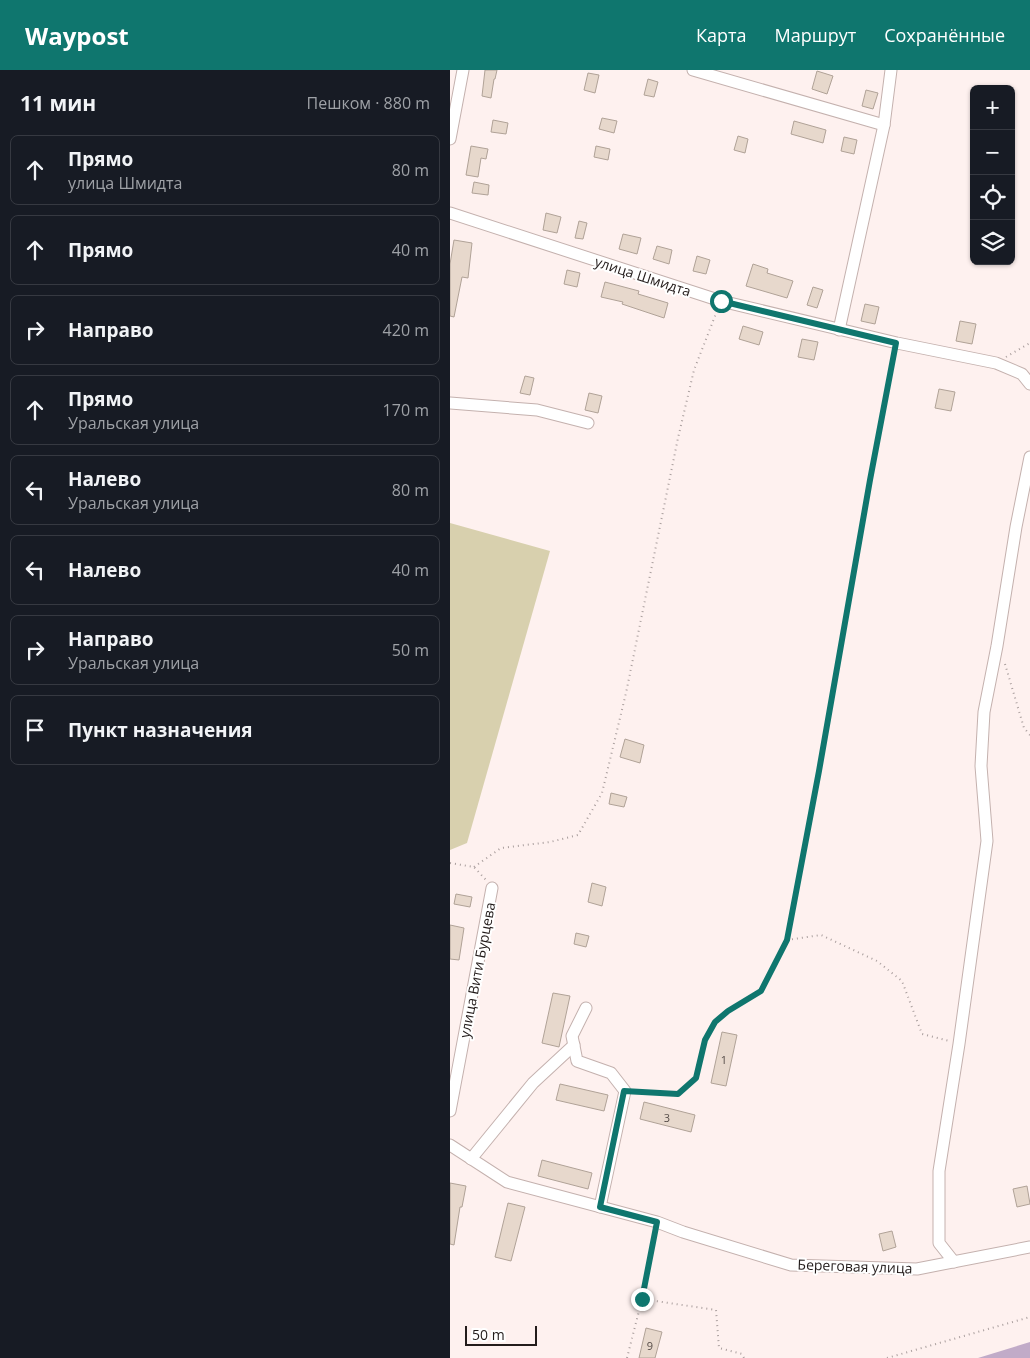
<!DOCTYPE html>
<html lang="ru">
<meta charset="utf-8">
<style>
:root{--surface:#171b24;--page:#20242c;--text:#f1f3f6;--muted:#9ea1a6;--line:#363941;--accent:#0f766e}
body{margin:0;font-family:"Open Sans",sans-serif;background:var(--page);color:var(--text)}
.controls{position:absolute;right:15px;top:15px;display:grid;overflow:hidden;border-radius:8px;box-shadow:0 1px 4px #0004}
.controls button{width:45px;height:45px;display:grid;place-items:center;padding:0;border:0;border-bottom:1px solid var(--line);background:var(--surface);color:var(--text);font:25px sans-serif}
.scale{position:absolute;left:15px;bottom:12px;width:72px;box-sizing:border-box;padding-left:5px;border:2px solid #231c1b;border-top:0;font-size:14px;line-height:18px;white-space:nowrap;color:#231c1b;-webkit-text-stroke:4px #fff;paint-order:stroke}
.stop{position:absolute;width:15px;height:15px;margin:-11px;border:4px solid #0f766e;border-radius:50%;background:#fff}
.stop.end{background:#0f766e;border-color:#fff;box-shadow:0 1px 5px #0008}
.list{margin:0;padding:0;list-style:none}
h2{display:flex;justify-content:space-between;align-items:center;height:65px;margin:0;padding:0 20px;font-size:21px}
h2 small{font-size:16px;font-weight:400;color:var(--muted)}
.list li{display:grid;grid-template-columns:32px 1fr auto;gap:15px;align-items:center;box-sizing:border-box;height:70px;margin:0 10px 10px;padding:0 10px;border:1px solid var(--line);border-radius:8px}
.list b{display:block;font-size:19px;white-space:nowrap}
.list p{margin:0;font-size:16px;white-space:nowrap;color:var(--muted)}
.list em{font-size:16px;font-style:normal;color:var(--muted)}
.icon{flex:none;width:28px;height:28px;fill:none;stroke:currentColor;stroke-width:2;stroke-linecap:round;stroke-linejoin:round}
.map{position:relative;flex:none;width:580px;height:1288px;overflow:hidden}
header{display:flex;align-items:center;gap:30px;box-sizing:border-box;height:70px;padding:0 25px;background:var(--accent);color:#fff}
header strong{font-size:24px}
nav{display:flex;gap:28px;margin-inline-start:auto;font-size:18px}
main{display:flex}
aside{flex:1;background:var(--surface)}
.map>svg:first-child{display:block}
.green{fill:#d8d0ae}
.water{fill:#c1abc8}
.building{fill:#e7d8cc;stroke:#b0a297}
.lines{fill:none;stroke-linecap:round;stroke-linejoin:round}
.minor-casing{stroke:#c4b1ae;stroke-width:13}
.path{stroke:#aa9f9e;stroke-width:2;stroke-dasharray:1 4;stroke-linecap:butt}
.minor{stroke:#fff;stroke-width:11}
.route{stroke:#0f766e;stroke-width:6}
.labels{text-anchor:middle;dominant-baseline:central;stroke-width:4;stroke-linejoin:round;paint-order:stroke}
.number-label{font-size:11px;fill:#544b47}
.street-label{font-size:14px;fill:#231c1b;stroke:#fff}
</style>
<header>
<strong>Waypost</strong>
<nav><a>Карта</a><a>Маршрут</a><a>Сохранённые</a></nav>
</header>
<main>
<aside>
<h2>11 мин<small>Пешком · 880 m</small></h2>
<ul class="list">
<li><svg class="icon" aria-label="ahead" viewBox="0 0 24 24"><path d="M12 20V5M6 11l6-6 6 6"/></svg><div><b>Прямо</b><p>улица Шмидта</p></div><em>80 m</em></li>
<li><svg class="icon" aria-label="ahead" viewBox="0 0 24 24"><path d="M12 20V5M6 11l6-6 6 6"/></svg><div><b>Прямо</b></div><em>40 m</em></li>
<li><svg class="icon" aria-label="right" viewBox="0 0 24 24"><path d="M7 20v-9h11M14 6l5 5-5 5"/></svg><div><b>Направо</b></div><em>420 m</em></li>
<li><svg class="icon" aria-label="ahead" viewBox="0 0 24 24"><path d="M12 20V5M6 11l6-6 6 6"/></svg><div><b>Прямо</b><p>Уральская улица</p></div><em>170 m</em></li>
<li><svg class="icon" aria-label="left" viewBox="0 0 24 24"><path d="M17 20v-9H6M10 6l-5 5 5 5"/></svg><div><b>Налево</b><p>Уральская улица</p></div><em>80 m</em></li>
<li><svg class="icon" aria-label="left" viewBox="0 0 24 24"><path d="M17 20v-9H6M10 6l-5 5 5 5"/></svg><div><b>Налево</b></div><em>40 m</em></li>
<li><svg class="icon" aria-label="right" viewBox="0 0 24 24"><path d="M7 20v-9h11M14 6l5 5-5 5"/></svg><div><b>Направо</b><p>Уральская улица</p></div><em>50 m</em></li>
<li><svg class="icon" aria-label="arrive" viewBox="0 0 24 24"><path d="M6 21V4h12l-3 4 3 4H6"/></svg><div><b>Пункт назначения</b></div></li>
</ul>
</aside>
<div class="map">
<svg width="580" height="1288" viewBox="0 0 580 1288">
<rect width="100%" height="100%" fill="#fef1ef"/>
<path class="green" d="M 0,453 L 100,481 L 17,773 L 0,780 Z"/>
<path class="water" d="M 580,1272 L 580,1288 L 528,1288 Z"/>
<g class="building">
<path d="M 35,0 L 47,0 L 45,9 L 44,9 L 41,28 L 32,26 Z"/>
<path d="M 367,1 L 383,6 L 377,24 L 362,19 Z"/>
<path d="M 138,3 L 149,5 L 145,23 L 134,20 Z"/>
<path d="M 198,9 L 208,12 L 204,27 L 194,25 Z"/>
<path d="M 416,20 L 428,23 L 423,39 L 412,36 Z"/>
<path d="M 152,48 L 167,51 L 164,63 L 149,59 Z"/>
<path d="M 43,50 L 58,53 L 56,64 L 41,62 Z"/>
<path d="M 344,51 L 376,60 L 373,73 L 341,64 Z"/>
<path d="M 288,66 L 298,69 L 295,83 L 284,80 Z"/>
<path d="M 394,67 L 407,70 L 404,84 L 391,81 Z"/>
<path d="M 21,76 L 38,79 L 36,89 L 31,88 L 28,107 L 16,105 Z"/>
<path d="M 146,76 L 160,79 L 158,90 L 144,87 Z"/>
<path d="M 24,112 L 39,115 L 38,125 L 22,123 Z"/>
<path d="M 96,143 L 111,147 L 107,163 L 93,160 Z"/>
<path d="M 129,151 L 137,153 L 133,169 L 125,168 Z"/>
<path d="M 173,164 L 191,168 L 187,184 L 169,179 Z"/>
<path d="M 4,170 L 22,173 L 18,208 L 12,207 L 4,247 L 0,246 L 0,194 Z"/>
<path d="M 207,176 L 222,180 L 219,194 L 203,189 Z"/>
<path d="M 247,186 L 260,190 L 256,204 L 243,201 Z"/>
<path d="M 303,194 L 318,199 L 317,203 L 343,211 L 337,228 L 296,216 Z"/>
<path d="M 117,200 L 130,203 L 127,217 L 114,214 Z"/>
<path d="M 155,212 L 189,221 L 188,224 L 218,233 L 214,248 L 172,234 L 173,232 L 151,227 Z"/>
<path d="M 363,217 L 373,220 L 367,238 L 357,235 Z"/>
<path d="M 415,234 L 429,237 L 425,254 L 411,251 Z"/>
<path d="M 510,251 L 526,254 L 522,274 L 506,271 Z"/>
<path d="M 293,256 L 313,262 L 309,275 L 289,269 Z"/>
<path d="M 352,269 L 368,272 L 364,290 L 348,287 Z"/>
<path d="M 75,306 L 84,308 L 80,325 L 70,323 Z"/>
<path d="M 489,319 L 505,322 L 501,341 L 485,338 Z"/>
<path d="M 139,323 L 152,326 L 148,343 L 135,340 Z"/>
<path d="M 175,669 L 194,675 L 190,693 L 170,687 Z"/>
<path d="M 161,723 L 177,727 L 174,737 L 159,734 Z"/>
<path d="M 142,813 L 156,817 L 152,836 L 138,832 Z"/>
<path d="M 6,824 L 22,827 L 20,837 L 4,834 Z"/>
<path d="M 0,855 L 14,858 L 9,890 L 0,889 Z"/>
<path d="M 126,863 L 139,866 L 136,877 L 124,874 Z"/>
<path d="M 103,923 L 120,926 L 109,977 L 92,973 Z"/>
<path d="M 272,962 L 287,965 L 276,1016 L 261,1013 Z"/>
<path d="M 110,1014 L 158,1025 L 154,1041 L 106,1030 Z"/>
<path d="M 194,1032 L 245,1045 L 241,1062 L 190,1049 Z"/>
<path d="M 92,1090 L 142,1103 L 138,1119 L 88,1106 Z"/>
<path d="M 0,1113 L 16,1116 L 12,1137 L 10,1137 L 4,1175 L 0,1174 Z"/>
<path d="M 577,1116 L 580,1134 L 567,1137 L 563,1119 Z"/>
<path d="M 58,1133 L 75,1137 L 61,1191 L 45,1187 Z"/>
<path d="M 442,1161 L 446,1177 L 433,1181 L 429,1164 Z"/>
<path d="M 196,1258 L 212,1262 L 205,1288 L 189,1288 Z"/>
</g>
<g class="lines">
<g class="minor-casing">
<g id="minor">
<path d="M 243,0 L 434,55"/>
<path d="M 0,69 L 13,0"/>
<path d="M 0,143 L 271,231 L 447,273 L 546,293 L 572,304 L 580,314"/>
<path d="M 389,260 L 434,55 L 441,0"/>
<path d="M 0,333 L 87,340 L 138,353"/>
<path d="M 136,938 L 122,966 L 127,991 L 161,1003 L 175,1021 L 150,1137"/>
<path d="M 0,1041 L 42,818"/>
<path d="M 0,1075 L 57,1112 L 207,1152 L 233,1162 L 341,1195 L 467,1199 L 580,1177"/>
<path d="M 21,1089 L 83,1013 L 124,975"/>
<path d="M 504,1192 L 489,1173 L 489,1101 L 509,974 L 537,771 L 531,696 L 534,642 L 547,576 L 566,457 L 580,387"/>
</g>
</g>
<g class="path">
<path d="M 556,287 L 580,273"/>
<path d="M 555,594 L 574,658 L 580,665"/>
<path d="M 0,793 L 24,797 L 36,810"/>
<path d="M 24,797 L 51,778 L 100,772 L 128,765 L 152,723 L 176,623 L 228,368 L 244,300 L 267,241"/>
<path d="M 337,870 L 371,865 L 427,891 L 452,911 L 472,964 L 499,971"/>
<path d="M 186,1022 L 228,1024 L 246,1008 L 255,970 L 265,952 L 279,941 L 311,921 L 337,870 L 369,701 L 420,410 L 445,283"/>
<path d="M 192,1229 L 266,1240 L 269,1278 L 292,1284 L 294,1288"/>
<path d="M 177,1288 L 192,1229 L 205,1161"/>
<path d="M 437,1288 L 580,1247"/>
</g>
<use href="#minor" class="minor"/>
</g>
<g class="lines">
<path class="route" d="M 192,1229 L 207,1152 L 150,1137 L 174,1021 L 228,1024 L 246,1008 L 255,970 L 265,952 L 278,941 L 311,921 L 337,870 L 369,701 L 420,410 L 446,273 L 271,231"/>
</g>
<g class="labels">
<g class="number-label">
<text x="274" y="989">1</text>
<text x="217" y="1047">3</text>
<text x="200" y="1275">9</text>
</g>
<g class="street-label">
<text transform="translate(193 206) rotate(18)">улица Шмидта</text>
<text transform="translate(27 900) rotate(-79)">улица Вити Бурцева</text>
<text transform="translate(405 1196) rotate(2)">Береговая улица</text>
</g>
</g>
</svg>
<div class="controls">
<button>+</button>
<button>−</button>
<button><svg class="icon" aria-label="locate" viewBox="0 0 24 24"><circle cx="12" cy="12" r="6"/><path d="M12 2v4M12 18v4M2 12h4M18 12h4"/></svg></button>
<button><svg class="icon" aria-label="layers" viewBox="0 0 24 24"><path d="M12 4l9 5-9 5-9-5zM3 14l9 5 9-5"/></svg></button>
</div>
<div class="scale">50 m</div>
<div class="stop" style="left:271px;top:231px"></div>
<div class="stop end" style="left:192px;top:1229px"></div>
</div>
</main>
